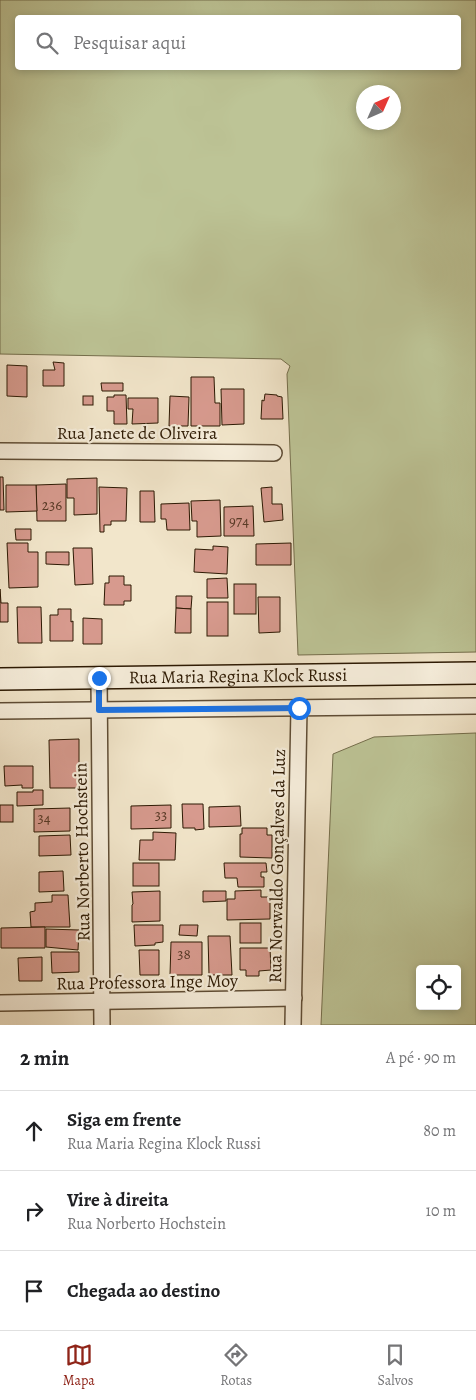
<!DOCTYPE html>
<html lang="pt">
<meta charset="utf-8">
<style>
:root{--surface:#fff;--page:#f6f6f6;--text:#202124;--muted:#757577;--line:#e0e0e0;--accent:#8f2418}
body{margin:0;font-family:Alegreya,serif;background:var(--page);color:var(--text)}
.controls{position:absolute;right:15px;bottom:15px;display:grid;overflow:hidden;border-radius:5px;box-shadow:0 2px 8px #0003}
.controls button{width:45px;height:45px;display:grid;place-items:center;padding:0;border:0;border-bottom:1px solid var(--line);background:var(--surface);color:var(--text);font:25px sans-serif}
.compass{position:absolute;left:356px;top:85px;width:45px;height:45px;border-radius:50%;background:var(--surface);box-shadow:0 2px 8px #0003;rotate:45deg}
.stop{position:absolute;width:15px;height:15px;margin:-11px;border:4px solid #1a73e8;border-radius:50%;background:#fff}
.stop.end{background:#1a73e8;border-color:#fff;box-shadow:0 1px 5px #0008}
.list{margin:0;padding:0;list-style:none}
h2{display:flex;justify-content:space-between;align-items:center;height:65px;margin:0;padding:0 20px;font-size:21px}
h2 small{font-size:16px;font-weight:400;color:var(--muted)}
.list li{display:grid;grid-template-columns:32px 1fr auto;gap:15px;align-items:center;box-sizing:border-box;height:80px;padding:0 20px;border-top:1px solid var(--line)}
.list b{display:block;font-size:19px;white-space:nowrap}
.list p{margin:0;font-size:16px;white-space:nowrap;color:var(--muted)}
.list em{font-size:16px;font-style:normal;color:var(--muted)}
.icon{flex:none;width:28px;height:28px;fill:none;stroke:currentColor;stroke-width:2;stroke-linecap:round;stroke-linejoin:round}
.map{position:relative;flex:none;width:476px;height:1025px;overflow:hidden}
.search{position:absolute;background:var(--surface);box-shadow:0 2px 8px #0003;left:15px;right:15px;top:15px;height:55px;display:flex;align-items:center;gap:12px;box-sizing:border-box;padding:0 18px;border-radius:5px;color:var(--muted);font-size:19px}
.sheet{height:305px;background:var(--surface)}
nav{display:flex;justify-content:space-around;align-items:center;box-sizing:border-box;height:70px;border-top:1px solid var(--line);background:var(--surface);font-size:14px;color:var(--muted)}
nav a{display:grid;justify-items:center;gap:2px}
nav .on{color:var(--accent)}
.map>svg:first-child{display:block}
.green{fill:#bdc496;stroke:#746e4c;fill-rule:evenodd}
.building{fill:#d79a8e;stroke:#2c1903}
.lines{fill:none;stroke-linecap:round;stroke-linejoin:round}
.street-casing{stroke:#5e4c35;stroke-width:18}
.secondary-casing{stroke:#2c1903;stroke-width:24}
.street{stroke:#f7efdd;stroke-width:15}
.secondary{stroke:#f7efdd;stroke-width:21}
.route{stroke:#1a73e8;stroke-width:6}
.labels{text-anchor:middle;dominant-baseline:central;stroke-width:4.5;stroke-linejoin:round;paint-order:stroke}
.number-label{font-size:15px;fill:#573926}
.street-label{font-size:18px;fill:#2c1903;stroke:#f7efdd}
</style>
<div class="map">
<svg width="476" height="1025" viewBox="0 0 476 1025">
<rect width="100%" height="100%" fill="#f2e6cb"/>
<filter id="stains"><feTurbulence type="fractalNoise" baseFrequency=".004" numOctaves="4"/><feColorMatrix values="0 0 0 0 .2 0 0 0 0 .09 0 0 0 0 .02 0 0 0 .5 -.17"/></filter>
<radialGradient id="worn" r=".72"><stop offset=".6" stop-color="#630" stop-opacity="0"/><stop offset="1" stop-color="#630" stop-opacity=".3"/></radialGradient>
<g class="green">
<path d="M 0,0 L 476,0 L 476,652 L 298,655 L 287,374 L 290,366 L 281,359 L 0,354 ZM 18,18 L 458,18 L 458,68 L 18,68 ZM 364,92 L 394,92 L 394,122 L 364,122 Z"/>
<path d="M 476,733 L 476,1025 L 321,1025 L 333,754 L 374,737 ZM 420,969 L 457,969 L 457,1006 L 420,1006 Z"/>
</g>
<g class="building">
<path d="M 53,362 L 64,363 L 64,386 L 43,386 L 43,370 L 55,370 Z"/>
<path d="M 7,365 L 27,366 L 27,397 L 7,396 Z"/>
<path d="M 191,377 L 214,377 L 215,403 L 220,403 L 220,426 L 191,426 Z"/>
<path d="M 101,383 L 123,383 L 123,391 L 102,391 Z"/>
<path d="M 221,389 L 244,389 L 244,424 L 222,425 Z"/>
<path d="M 265,394 L 277,395 L 277,396 L 282,397 L 283,419 L 261,419 L 262,400 L 264,401 Z"/>
<path d="M 114,395 L 126,395 L 127,424 L 114,424 L 114,411 L 107,411 L 107,397 L 114,397 Z"/>
<rect x="83" y="396" width="10" height="9"/>
<path d="M 170,396 L 189,397 L 188,426 L 169,426 Z"/>
<path d="M 128,398 L 158,398 L 158,423 L 132,424 L 133,409 L 128,409 Z"/>
<path d="M 0,477 L 3,477 L 4,510 L 0,510 Z"/>
<path d="M 97,478 L 97,514 L 74,515 L 74,498 L 67,498 L 67,479 Z"/>
<path d="M 66,484 L 66,521 L 37,521 L 36,485 Z"/>
<path d="M 6,485 L 36,485 L 37,511 L 6,512 Z"/>
<path d="M 99,487 L 127,488 L 126,521 L 111,521 L 111,525 L 104,525 L 104,532 L 100,532 Z"/>
<path d="M 272,487 L 272,504 L 282,504 L 283,520 L 264,522 L 261,488 Z"/>
<path d="M 140,491 L 154,491 L 155,522 L 140,522 Z"/>
<path d="M 220,500 L 221,536 L 197,537 L 197,521 L 192,521 L 191,501 Z"/>
<path d="M 189,503 L 190,530 L 167,530 L 166,519 L 161,519 L 161,504 Z"/>
<path d="M 253,506 L 254,536 L 224,536 L 224,507 Z"/>
<path d="M 15,529 L 31,529 L 31,540 L 16,540 Z"/>
<path d="M 7,543 L 28,543 L 28,552 L 38,552 L 38,587 L 9,588 Z"/>
<path d="M 291,543 L 291,565 L 256,565 L 256,544 Z"/>
<path d="M 213,546 L 228,547 L 227,574 L 194,572 L 195,549 L 213,550 Z"/>
<path d="M 73,548 L 92,548 L 93,584 L 75,585 Z"/>
<path d="M 46,552 L 69,552 L 69,565 L 46,564 Z"/>
<path d="M 109,576 L 124,576 L 124,585 L 131,585 L 131,601 L 124,601 L 124,605 L 104,605 L 105,583 L 109,583 Z"/>
<path d="M 227,578 L 228,598 L 207,598 L 207,579 Z"/>
<rect x="234" y="584" width="22" height="30"/>
<path d="M 0,589 L 1,603 L 8,603 L 8,622 L 0,622 Z"/>
<path d="M 176,596 L 192,596 L 191,609 L 176,608 Z"/>
<path d="M 258,597 L 280,597 L 280,632 L 259,633 Z"/>
<rect x="207" y="602" width="21" height="34"/>
<path d="M 17,607 L 41,607 L 42,643 L 18,643 Z"/>
<path d="M 176,608 L 191,609 L 191,633 L 175,633 Z"/>
<path d="M 58,609 L 71,609 L 71,622 L 73,621 L 73,641 L 50,641 L 50,615 L 58,615 Z"/>
<path d="M 83,618 L 102,619 L 102,644 L 83,644 Z"/>
<path d="M 79,739 L 79,788 L 50,788 L 49,740 Z"/>
<path d="M 4,766 L 33,766 L 33,788 L 22,788 L 22,785 L 5,786 Z"/>
<path d="M 33,790 L 43,790 L 43,805 L 17,806 L 17,792 L 33,792 Z"/>
<path d="M 182,804 L 203,804 L 204,829 L 195,830 L 195,828 L 183,828 Z"/>
<rect x="0" y="805" width="13" height="17"/>
<path d="M 171,805 L 171,828 L 131,829 L 131,806 Z"/>
<path d="M 240,806 L 241,826 L 209,827 L 209,807 Z"/>
<path d="M 70,808 L 70,831 L 34,832 L 34,809 Z"/>
<path d="M 242,828 L 267,828 L 267,835 L 272,835 L 272,858 L 240,857 L 240,834 L 242,834 Z"/>
<path d="M 153,832 L 176,833 L 175,860 L 139,860 L 140,840 L 153,840 Z"/>
<path d="M 70,835 L 71,855 L 39,856 L 39,836 Z"/>
<rect x="133" y="863" width="26" height="23"/>
<path d="M 224,863 L 266,863 L 267,872 L 261,872 L 261,877 L 264,877 L 264,887 L 238,887 L 237,878 L 225,878 Z"/>
<path d="M 63,871 L 64,891 L 39,892 L 39,872 Z"/>
<path d="M 261,890 L 261,897 L 270,897 L 270,919 L 227,920 L 227,899 L 235,899 L 235,891 Z"/>
<path d="M 160,891 L 160,921 L 132,922 L 132,905 L 133,904 L 132,892 Z"/>
<path d="M 203,891 L 226,891 L 226,901 L 203,902 Z"/>
<path d="M 52,895 L 68,895 L 70,927 L 31,927 L 30,912 L 35,911 L 35,903 L 52,902 Z"/>
<rect x="240" y="923" width="21" height="20"/>
<path d="M 134,925 L 163,925 L 163,942 L 155,943 L 155,945 L 135,946 Z"/>
<path d="M 180,925 L 198,925 L 197,936 L 179,935 Z"/>
<path d="M 45,927 L 45,948 L 1,948 L 1,928 Z"/>
<path d="M 46,929 L 79,930 L 78,950 L 46,947 Z"/>
<path d="M 208,936 L 230,936 L 232,975 L 209,975 Z"/>
<path d="M 171,942 L 202,942 L 202,975 L 170,975 Z"/>
<path d="M 240,948 L 270,948 L 271,970 L 259,971 L 259,976 L 246,976 L 246,970 L 240,970 Z"/>
<path d="M 139,950 L 159,950 L 159,975 L 140,975 Z"/>
<path d="M 51,952 L 79,952 L 79,972 L 52,973 Z"/>
<path d="M 42,957 L 42,981 L 19,981 L 18,958 Z"/>
</g>
<g class="lines">
<g class="street-casing">
<g id="street">
<path d="M 0,451 L 274,453"/>
<path d="M 99,678 L 102,1025"/>
<path d="M 0,711 L 476,706"/>
<path d="M 0,1003 L 294,998"/>
<path d="M 293,1025 L 299,708"/>
</g>
</g>
<g class="secondary-casing">
<g id="secondary">
<path id="s1" d="M 0,679 L 476,673"/>
</g>
</g>
<use href="#street" class="street"/>
<use href="#secondary" class="secondary"/>
</g>
<g class="lines">
<path class="route" d="M 99,678 L 99,710 L 299,708"/>
</g>
<g class="labels">
<g class="number-label">
<text x="52" y="505">236</text>
<text x="239" y="521">974</text>
<text x="161" y="815">33</text>
<text x="44" y="818">34</text>
<text x="184" y="954">38</text>
</g>
<g class="street-label">
<text x="137" y="433">Rua Janete de Oliveira</text>
<text stroke="none"><textPath href="#s1" startOffset="238">Rua Maria Regina Klock Russi</textPath></text>
<text transform="translate(82 852) rotate(-91)">Rua Norberto Hochstein</text>
<text transform="translate(277 866) rotate(-89)">Rua Norwaldo Gonçalves da Luz</text>
<text transform="translate(147 982) rotate(-1)">Rua Professora Inge Moy</text>
</g>
</g>
<rect width="100%" height="100%" filter="url(#stains)"/>
<rect width="100%" height="100%" fill="url(#worn)"/>
</svg>
<div class="controls">
<button><svg class="icon" aria-label="locate" viewBox="0 0 24 24"><circle cx="12" cy="12" r="6"/><path d="M12 2v4M12 18v4M2 12h4M18 12h4"/></svg></button>
</div>
<svg class="compass" viewBox="-18 -18 36 36"><path d="M0-13l5 13h-10z" fill="#e53935"/><path d="M0 13l5-13h-10z" fill="#757577"/></svg>
<div class="stop" style="left:299px;top:708px"></div>
<div class="stop end" style="left:99px;top:678px"></div>
<div class="search"><svg class="icon" aria-label="search" viewBox="0 0 24 24"><circle cx="10" cy="10" r="6"/><path d="M15 15l6 6"/></svg>Pesquisar aqui</div>
</div>
<section class="sheet">
<h2>2 min<small>A pé · 90 m</small></h2>
<ul class="list">
<li><svg class="icon" aria-label="ahead" viewBox="0 0 24 24"><path d="M12 20V5M6 11l6-6 6 6"/></svg><div><b>Siga em frente</b><p>Rua Maria Regina Klock Russi</p></div><em>80 m</em></li>
<li><svg class="icon" aria-label="right" viewBox="0 0 24 24"><path d="M7 20v-9h11M14 6l5 5-5 5"/></svg><div><b>Vire à direita</b><p>Rua Norberto Hochstein</p></div><em>10 m</em></li>
<li><svg class="icon" aria-label="arrive" viewBox="0 0 24 24"><path d="M6 21V4h12l-3 4 3 4H6"/></svg><div><b>Chegada ao destino</b></div></li>
</ul>
</section>
<nav>
<a class="on"><svg class="icon" aria-label="map" viewBox="0 0 24 24"><path d="M3 6l6-2 6 2 6-2v14l-6 2-6-2-6 2zM9 4v14M15 6v14"/></svg>Mapa</a>
<a><svg class="icon" aria-label="directions" viewBox="0 0 24 24"><path d="M12 3l9 9-9 9-9-9zM9 14v-3h6M13 9l2 2-2 2"/></svg>Rotas</a>
<a><svg class="icon" aria-label="saved" viewBox="0 0 24 24"><path d="M7 4h10v16l-5-4-5 4z"/></svg>Salvos</a>
</nav>
